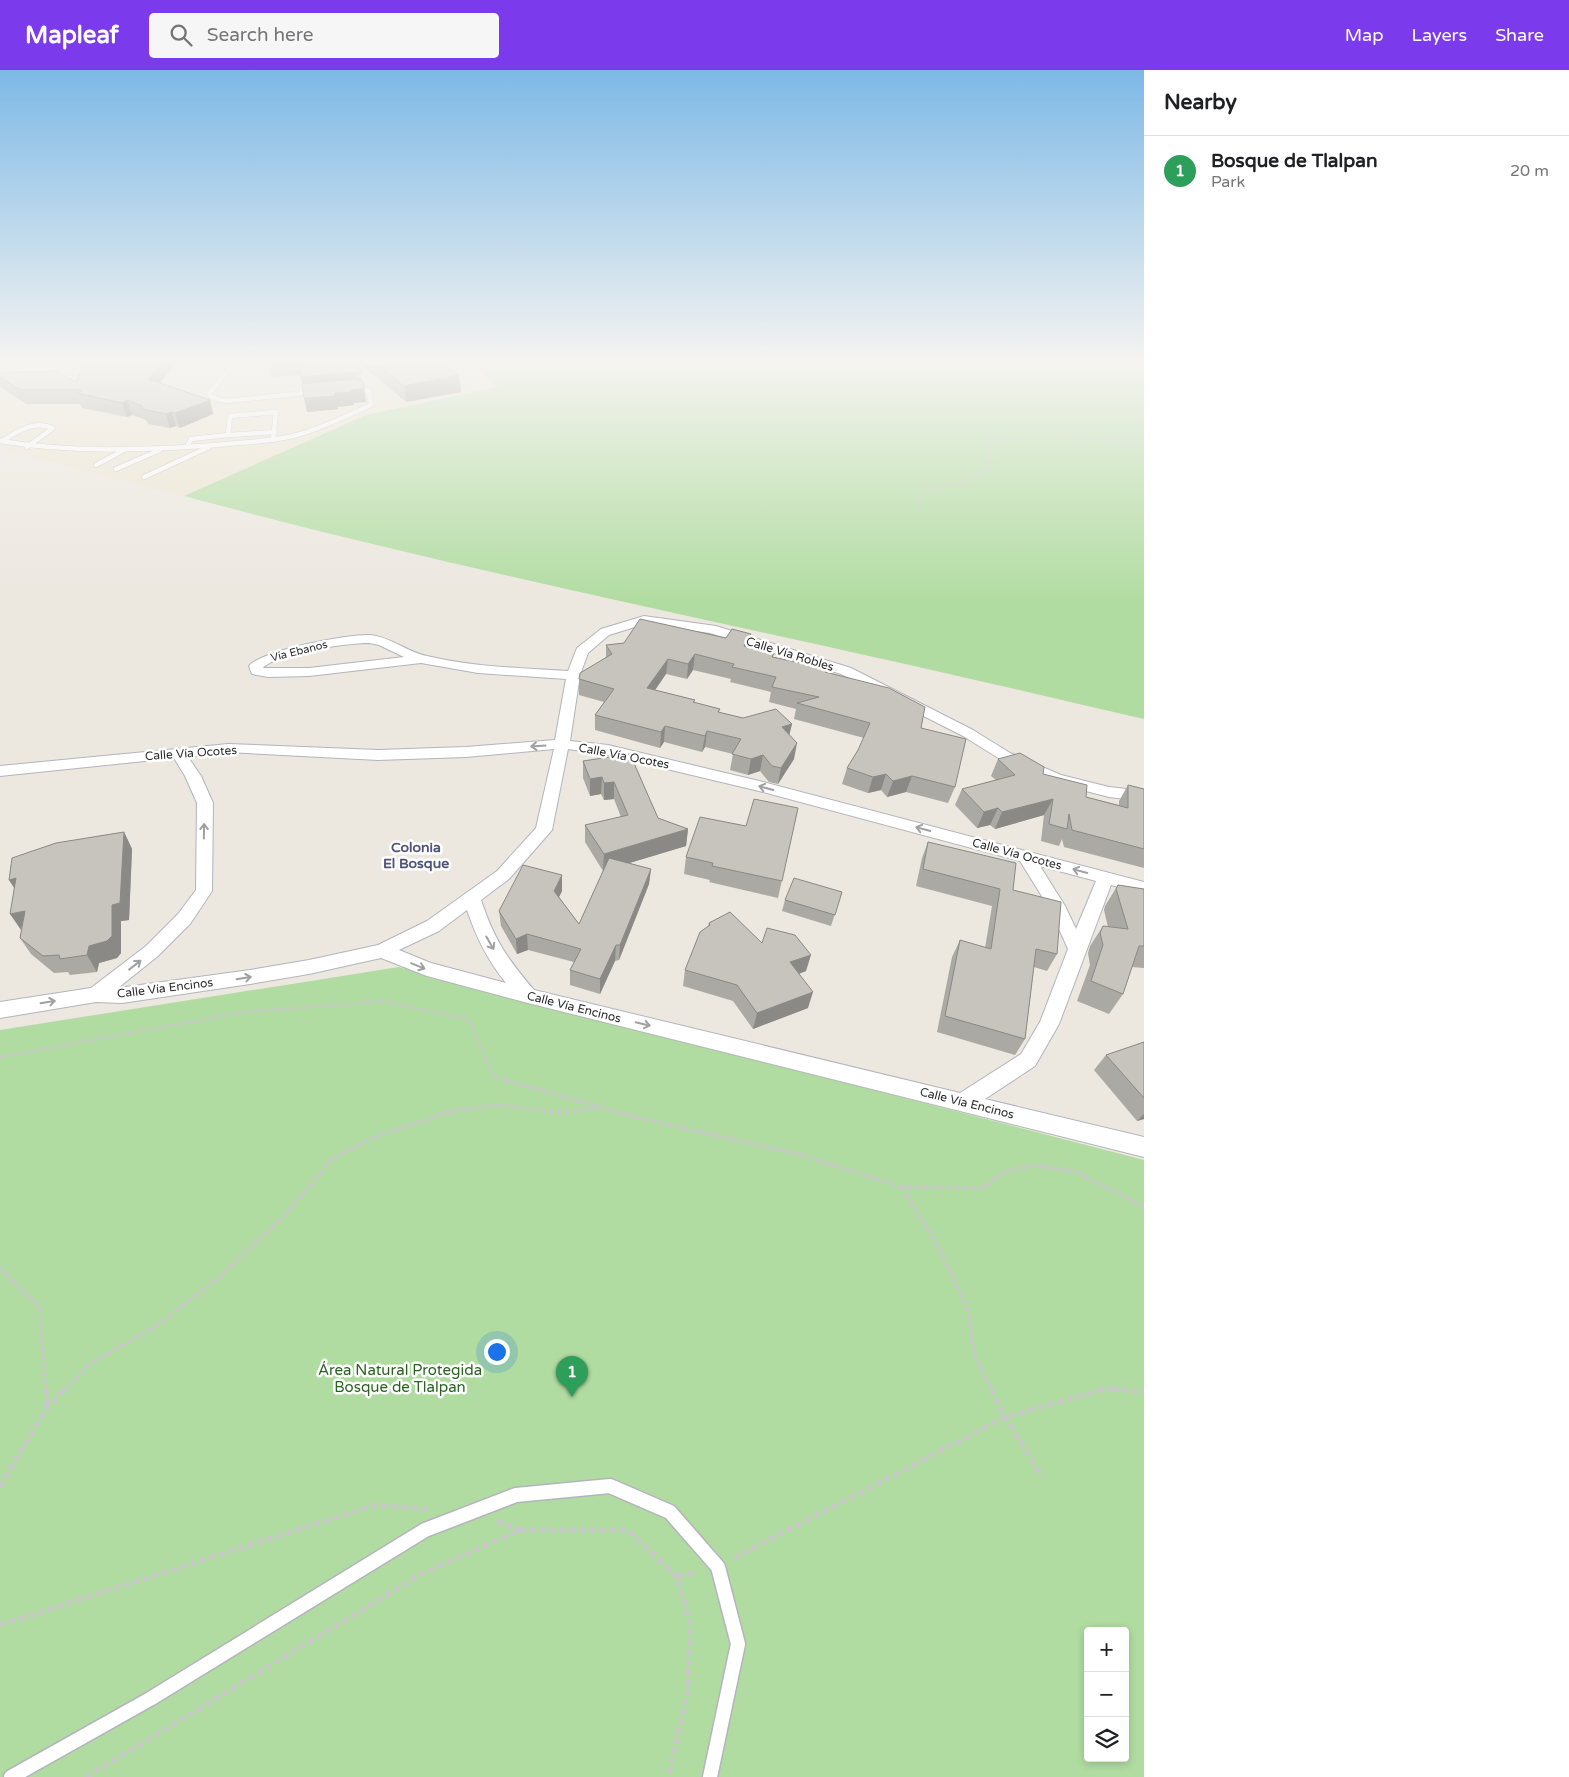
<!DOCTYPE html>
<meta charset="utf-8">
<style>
:root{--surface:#fff;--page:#f6f6f6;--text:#202124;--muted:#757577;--line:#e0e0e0;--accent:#7c3aed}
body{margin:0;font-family:"Varela Round",sans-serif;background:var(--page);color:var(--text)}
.controls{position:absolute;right:15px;bottom:15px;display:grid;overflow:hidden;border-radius:5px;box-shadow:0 2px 8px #0003}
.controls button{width:45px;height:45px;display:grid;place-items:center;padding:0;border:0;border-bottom:1px solid var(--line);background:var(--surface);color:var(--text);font:25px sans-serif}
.you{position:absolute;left:496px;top:1281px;width:18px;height:18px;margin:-12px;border:4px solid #fff;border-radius:50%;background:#1a73e8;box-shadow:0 0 0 8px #1a73e833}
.badge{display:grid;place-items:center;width:32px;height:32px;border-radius:50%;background:var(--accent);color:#fff;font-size:16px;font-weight:700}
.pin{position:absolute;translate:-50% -41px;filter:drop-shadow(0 1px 2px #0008)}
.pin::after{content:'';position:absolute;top:26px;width:18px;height:15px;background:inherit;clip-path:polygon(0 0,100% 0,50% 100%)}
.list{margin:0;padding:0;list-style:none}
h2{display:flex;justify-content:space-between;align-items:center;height:65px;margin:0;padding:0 20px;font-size:21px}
h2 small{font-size:16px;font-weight:400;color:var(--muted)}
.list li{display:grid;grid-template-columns:32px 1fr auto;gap:15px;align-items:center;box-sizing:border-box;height:70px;padding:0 20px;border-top:1px solid var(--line)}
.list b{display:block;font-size:19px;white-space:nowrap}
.list p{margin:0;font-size:16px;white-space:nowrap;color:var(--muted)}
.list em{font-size:16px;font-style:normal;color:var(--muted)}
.icon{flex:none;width:28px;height:28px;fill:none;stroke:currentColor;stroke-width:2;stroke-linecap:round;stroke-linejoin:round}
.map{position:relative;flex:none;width:1144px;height:1707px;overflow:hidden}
header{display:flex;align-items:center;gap:30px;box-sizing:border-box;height:70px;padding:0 25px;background:var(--accent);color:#fff}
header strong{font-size:24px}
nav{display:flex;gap:28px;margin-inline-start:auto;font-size:18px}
.search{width:350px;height:45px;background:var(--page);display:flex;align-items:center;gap:12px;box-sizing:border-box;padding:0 18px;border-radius:5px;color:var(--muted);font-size:19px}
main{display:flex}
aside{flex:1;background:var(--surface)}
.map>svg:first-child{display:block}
.education{fill:#ebe5d0}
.green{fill:#b1dca1;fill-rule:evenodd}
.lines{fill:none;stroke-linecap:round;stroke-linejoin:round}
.service-far1-casing{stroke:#b3b4bd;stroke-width:5.5}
.service-casing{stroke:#b3b4bd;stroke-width:17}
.minor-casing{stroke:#b3b4bd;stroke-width:2}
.path-far3{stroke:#c8c8c8;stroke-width:2;stroke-dasharray:2 1;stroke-linecap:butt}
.path-far2{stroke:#c8c8c8;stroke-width:3;stroke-dasharray:4 2.5;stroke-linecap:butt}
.path-far1{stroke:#c8c8c8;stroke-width:4;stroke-dasharray:5 3;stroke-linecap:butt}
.path{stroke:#c8c8c8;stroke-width:5;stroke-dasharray:6 4;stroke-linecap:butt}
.service-far1{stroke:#fff;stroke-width:4.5}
.service{stroke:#fff;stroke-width:14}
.minor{fill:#fff;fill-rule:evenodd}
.wall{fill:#aba9a3}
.shaded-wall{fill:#8b8985}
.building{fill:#c7c4be;stroke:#8b8985}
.oneway{stroke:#a0a0a0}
.labels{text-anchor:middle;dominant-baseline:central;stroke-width:5;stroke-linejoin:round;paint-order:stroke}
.far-street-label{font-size:11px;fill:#2b2b2b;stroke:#fff}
.street-label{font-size:12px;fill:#2b2b2b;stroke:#fff}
.neighbourhood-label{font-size:14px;font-weight:bold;fill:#505478;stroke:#fff}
.near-park-label{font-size:15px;fill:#2b6222;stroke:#fff}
</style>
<header>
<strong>Mapleaf</strong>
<div class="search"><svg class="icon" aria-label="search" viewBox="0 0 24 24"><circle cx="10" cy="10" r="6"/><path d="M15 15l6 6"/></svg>Search here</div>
<nav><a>Map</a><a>Layers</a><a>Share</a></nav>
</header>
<main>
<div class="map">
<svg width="1144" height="1707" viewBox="0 0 1144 1707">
<rect width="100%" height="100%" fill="#ece7df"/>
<path class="education" d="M 0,292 L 430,292 L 483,302 L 497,317 L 366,345 L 184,426 L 0,379 Z"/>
<g class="green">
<path d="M 430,292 L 1144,292 L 1144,649 C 1052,628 961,606 869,586 C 640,535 411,487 184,426 L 366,345 L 497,317 L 483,302 Z"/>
<path d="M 399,897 L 1144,1090 L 1144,1707 L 0,1707 L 0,960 ZM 1088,1561 L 1125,1561 L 1125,1688 L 1088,1688 Z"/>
</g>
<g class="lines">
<g class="service-far1-casing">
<g id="service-far1">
<path d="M 235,292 L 209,324 L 213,328 L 227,331 L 314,322"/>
<path d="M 228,365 L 275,362"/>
<path d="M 0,371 C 71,383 145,380 217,375 C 244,372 271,372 297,365 C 322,358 347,346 371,335 L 369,321 L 354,318"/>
<path d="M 2,371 C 18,361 34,350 53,358 L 27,377"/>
<path d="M 187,377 L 191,369 L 228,365 L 230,346 L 276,342 L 273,370"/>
<path d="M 96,395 L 124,380"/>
<path d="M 116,399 L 160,380"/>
<path d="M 144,407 L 209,377"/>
</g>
</g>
<g class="service-casing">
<path id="service" d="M 11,1707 L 150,1629 L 425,1460 L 516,1425 L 610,1416 L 670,1442 L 718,1497 L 738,1574 L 710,1707"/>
</g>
<g class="minor-casing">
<path id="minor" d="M 644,546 L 716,556 L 851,598 L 973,660 L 1010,683 L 1061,705 L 1109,717 L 1144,721 L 1144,731 L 1109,727 L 1051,712 L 1000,689 L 963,666 L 841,604 L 710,563 L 645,554 L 609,565 L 588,583 L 580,605 L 570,671 L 608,675 L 759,711 L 1144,812 L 1144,824 L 1111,815 L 1059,954 L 1035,996 L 985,1029 L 1144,1067 L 1144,1087 L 528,933 L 427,906 L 381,888 L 309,904 L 250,914 L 122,933 L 96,932 L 0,948 L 0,932 L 91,918 L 146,876 L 178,844 L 196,820 L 197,733 L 185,706 L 174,688 L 0,706 L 0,696 L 228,674 L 378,680 L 466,677 L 555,670 L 566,609 L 478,603 L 421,593 L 309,606 L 268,607 L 252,604 L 249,596 C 262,580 348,564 370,565 C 391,567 407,582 427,586 C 473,597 521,598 568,601 L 577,578 L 601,559 ZM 369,573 L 379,575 L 404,587 L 309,598 L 263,598 C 277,583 347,573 369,573 ZM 554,679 L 536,758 L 497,801 L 427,851 L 378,875 L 309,890 L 250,900 L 118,918 L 158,886 L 190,854 L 212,821 L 213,733 L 201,706 L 188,687 L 228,682 L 378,690 L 466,687 ZM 568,679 L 608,685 L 759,721 L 1020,791 L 1051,841 L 1068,879 L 1040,952 L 1021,984 L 960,1023 L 534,920 C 506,887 495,871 481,830 L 509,809 L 552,760 ZM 1040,796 L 1096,811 L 1076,859 L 1065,836 ZM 467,840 C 476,867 488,891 506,913 L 431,893 L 399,880 L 439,861 Z"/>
</g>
<path class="path-far3" d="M 920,438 L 922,423 C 946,411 973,416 992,395 L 986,374 C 1038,356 1091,368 1144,375"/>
<path class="path-far2" d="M 0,987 L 244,942 L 384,931 L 469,950 L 494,1007 L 510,1011"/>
<g class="path-far1">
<path d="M 505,1010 L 639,1048 L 798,1084 L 902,1117 L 983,1118 L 1004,1102 L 1034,1095 L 1076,1102 L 1144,1137"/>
<path d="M 902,1117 L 942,1184 L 968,1240 L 974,1284 L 992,1320"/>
<path d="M 0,1198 L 39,1236 L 46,1320"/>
<path d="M 64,1320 L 92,1292 L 155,1257 L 216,1210 L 284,1146 L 334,1087 L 380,1065 L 452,1041 L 499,1035 L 561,1043 L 599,1038"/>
<path d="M 1099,1320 L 1106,1318 L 1124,1320"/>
</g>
<g class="path">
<path d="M 46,1319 L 47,1337"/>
<path d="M 991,1319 L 1005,1347 L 1042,1407"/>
<path d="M 1112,1319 L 1144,1322"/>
<path d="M 0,1417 L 47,1337 L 65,1319"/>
<path d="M 497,1451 L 519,1460"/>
<path d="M 734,1488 L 1005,1347 L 1104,1319"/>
<path d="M 677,1507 L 698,1502"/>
<path d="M 0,1555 L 375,1435 L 428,1439"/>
<path d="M 86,1707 L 423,1503 L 520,1460 L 628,1460 L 677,1507 L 690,1554 L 688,1621 L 668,1707"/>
</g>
<use href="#service-far1" class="service-far1"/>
<use href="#service" class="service"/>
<use href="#minor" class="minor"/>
</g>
<g class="wall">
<path d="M 88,292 L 177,292 L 160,313 L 210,330 L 213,344 L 180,358 L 176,356 L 170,358 L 148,354 L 146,350 L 132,345 L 127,347 L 82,338 L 80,334 L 26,334 L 1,317 L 0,315 L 0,303 L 76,312 Z"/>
<path d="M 270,292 L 358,292 L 362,311 L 364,318 L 366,332 L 353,333 L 354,335 L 337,337 L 338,339 L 307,342 L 300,305 L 272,307 L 269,295 Z"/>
<path d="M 363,292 L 441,292 L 459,305 L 461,322 L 406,332 L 364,297 Z"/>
<path d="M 726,568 L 749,577 L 774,583 L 773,587 L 826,598 L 825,602 L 921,658 L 955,717 L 948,733 L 906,722 L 887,727 L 881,720 L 868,723 L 842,714 L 847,698 L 858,680 L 864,668 L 794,649 L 796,639 L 769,632 L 771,622 L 730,612 L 731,609 L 693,600 L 687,609 L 666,604 L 655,620 L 695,630 L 694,633 L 720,639 L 719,642 L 743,648 L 792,654 L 789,665 L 794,689 L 778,714 L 769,712 L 760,701 L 748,705 L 730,700 L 733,684 L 705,677 L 702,682 L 664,672 L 660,678 L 595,660 L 595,645 L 604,632 L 579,625 L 579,609 L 606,587 L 606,575 Z"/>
<path d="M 630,684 L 658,748 L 688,759 L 686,776 L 629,793 L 651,799 L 649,814 L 619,890 L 615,891 L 600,924 L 570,915 L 570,900 L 574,892 L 528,880 L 517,884 L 501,856 L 499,841 L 562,821 L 559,827 L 579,854 L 603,801 L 585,772 L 585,755 L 621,747 L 614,729 L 604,730 L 601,724 L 590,726 L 583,708 L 583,691 Z"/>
<path d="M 998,689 L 1043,704 L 1086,727 L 1119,735 L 1119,731 L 1128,715 L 1144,719 L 1144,798 L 1064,777 L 1062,769 L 1059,776 L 1041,771 L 1044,745 L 995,759 L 990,755 L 977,758 L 955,735 L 962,719 L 996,710 L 991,706 Z"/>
<path d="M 798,738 L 778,828 L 709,812 L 710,810 L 684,804 L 686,787 L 746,756 Z"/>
<path d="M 124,762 L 132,779 L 129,850 L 121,851 L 121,883 L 117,888 L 99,893 L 97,902 L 70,905 L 68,902 L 54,903 L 31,884 L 20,868 L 22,860 L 15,818 L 9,810 Z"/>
<path d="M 928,772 L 1013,820 L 1057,884 L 1047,901 L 1034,897 L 1025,969 L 1015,985 L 937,962 L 952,887 L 960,870 L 985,878 L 992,836 L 916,816 L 922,788 Z"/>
<path d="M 1118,815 L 1144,819 L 1144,898 L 1132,897 L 1123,924 L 1109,944 L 1077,931 L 1090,895 L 1088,883 L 1090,876 L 1103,856 L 1108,857 L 1104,840 L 1105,836 Z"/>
<path d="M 842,822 L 831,856 L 782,841 L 785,830 Z"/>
<path d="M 709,853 L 762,873 L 806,901 L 799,904 L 808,938 L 753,959 L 733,931 L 683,916 L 685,900 L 708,856 Z"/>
<path d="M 1144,972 L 1144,1049 L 1137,1051 L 1094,1000 L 1106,985 Z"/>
</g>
<g class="shaded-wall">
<path d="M 162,292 L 177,292 L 152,323 L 148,309 Z"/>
<path d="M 354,302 L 356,314 L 303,319 L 301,307 Z"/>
<path d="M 459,305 L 461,322 L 406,332 L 404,316 Z"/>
<path d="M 364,318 L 366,332 L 353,333 L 354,335 L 337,337 L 338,339 L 307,342 L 304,328 L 351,320 Z"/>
<path d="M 127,330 L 132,345 L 127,347 L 122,333 Z"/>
<path d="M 210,330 L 213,344 L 180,358 L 175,343 Z"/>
<path d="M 172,342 L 176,356 L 170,358 L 166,344 Z"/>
<path d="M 751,564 L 749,579 L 744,576 Z"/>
<path d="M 695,584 L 693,600 L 687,609 L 688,594 Z"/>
<path d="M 668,589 L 666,604 L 646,633 L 647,618 Z"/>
<path d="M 792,654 L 788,670 L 782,657 Z"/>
<path d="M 665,656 L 664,672 L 660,678 L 661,662 Z"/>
<path d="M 707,661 L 705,677 L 702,682 L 705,666 Z"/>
<path d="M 797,673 L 794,689 L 778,714 L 781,698 Z"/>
<path d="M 763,685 L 760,701 L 748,705 L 751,689 Z"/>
<path d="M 886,704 L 881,720 L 868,723 L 873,707 Z"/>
<path d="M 912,706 L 906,722 L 887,727 L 893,711 Z"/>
<path d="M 602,707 L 601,724 L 590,726 L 590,709 Z"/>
<path d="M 614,712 L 614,729 L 604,730 L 604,713 Z"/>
<path d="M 1053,729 L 1044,745 L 995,759 L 1002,742 Z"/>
<path d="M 998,738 L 990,755 L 977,758 L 984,742 Z"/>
<path d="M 688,759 L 686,776 L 603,801 L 604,784 Z"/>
<path d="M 124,762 L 132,779 L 129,850 L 121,851 L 121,883 L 117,888 L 99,893 L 97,902 L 87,885 L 89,876 L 112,835 Z"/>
<path d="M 651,799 L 649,814 L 619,890 L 620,875 Z"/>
<path d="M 562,805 L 562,821 L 554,837 L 554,821 Z"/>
<path d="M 16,808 L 20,827 L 9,810 Z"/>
<path d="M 25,841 L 21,860 L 10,844 Z"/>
<path d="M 527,864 L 528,880 L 517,884 L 516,869 Z"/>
<path d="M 616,875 L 615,891 L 600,924 L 600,909 Z"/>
<path d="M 811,885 L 806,901 L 786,908 L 790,892 Z"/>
<path d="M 813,922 L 808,938 L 753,959 L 757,943 Z"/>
<path d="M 1144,1044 L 1144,1049 L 1137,1051 Z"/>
</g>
<g class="building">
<path d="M 88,292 L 162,292 L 148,309 L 210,330 L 175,343 L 172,342 L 166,344 L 143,339 L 142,336 L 127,330 L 122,333 L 77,323 L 83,320 L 20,320 L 0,307 L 0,303 L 56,301 L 76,312 L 85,293 Z"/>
<path d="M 270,292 L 358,292 L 361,303 L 354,302 L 301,307 L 299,293 L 269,295 Z"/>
<path d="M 375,292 L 441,292 L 459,305 L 404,316 Z"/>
<path d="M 354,309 L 363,311 L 364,318 L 351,320 L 351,322 L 335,323 L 335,326 L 304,328 L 302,314 Z"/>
<path d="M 640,549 L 726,568 L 732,559 L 751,564 L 744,576 L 774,583 L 772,587 L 826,598 L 825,602 L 889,618 L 925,637 L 921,658 L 966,669 L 955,717 L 912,706 L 893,711 L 886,704 L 873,707 L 847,698 L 858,680 L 870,653 L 797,633 L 819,627 L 772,617 L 776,607 L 732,597 L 734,594 L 695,584 L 688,594 L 668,589 L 647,618 L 695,630 L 693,632 L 720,639 L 718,642 L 743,648 L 776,639 L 792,654 L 782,657 L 797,673 L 781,698 L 772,696 L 763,685 L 751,689 L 732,684 L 741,669 L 707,661 L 705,666 L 665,656 L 661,662 L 595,645 L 614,619 L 579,609 L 580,603 L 612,584 L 606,575 L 624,573 Z"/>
<path d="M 1020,683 L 1044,697 L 1043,704 L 1087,715 L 1086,727 L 1128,738 L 1128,715 L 1144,719 L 1144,779 L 1072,760 L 1069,744 L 1067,759 L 1049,754 L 1053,729 L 1002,742 L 998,738 L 984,742 L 962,719 L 1015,705 L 998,689 Z"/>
<path d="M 630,684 L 658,748 L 688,759 L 604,784 L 585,755 L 628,745 L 614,712 L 604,713 L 602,707 L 590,709 L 583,691 Z"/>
<path d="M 754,729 L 798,738 L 782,811 L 712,796 L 713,793 L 686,787 L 700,747 L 746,756 Z"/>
<path d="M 124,762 L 120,833 L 112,835 L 112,866 L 107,871 L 89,876 L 87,885 L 60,889 L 59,885 L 43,886 L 20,868 L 25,841 L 10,844 L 16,808 L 9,810 L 12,788 L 56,773 Z"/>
<path d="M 928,772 L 1016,793 L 1013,820 L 1061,832 L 1057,884 L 1036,879 L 1025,969 L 945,946 L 960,870 L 991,879 L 1000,819 L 923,799 Z"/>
<path d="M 609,788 L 651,799 L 620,875 L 616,875 L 600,909 L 570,900 L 581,879 L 527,864 L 516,869 L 499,841 L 523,795 L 562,805 L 554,821 L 579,854 Z"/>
<path d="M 794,808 L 842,822 L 835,845 L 785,830 Z"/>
<path d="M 1118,815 L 1144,819 L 1144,876 L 1139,876 L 1123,924 L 1091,911 L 1103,875 L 1100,863 L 1103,856 L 1128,859 L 1116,819 Z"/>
<path d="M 730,842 L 762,873 L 767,858 L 795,865 L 811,885 L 790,892 L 813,922 L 757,943 L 737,915 L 685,900 L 700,862 L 710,855 L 709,853 Z"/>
<path d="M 1144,972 L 1144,1028 L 1106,985 Z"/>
</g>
<defs><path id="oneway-shaft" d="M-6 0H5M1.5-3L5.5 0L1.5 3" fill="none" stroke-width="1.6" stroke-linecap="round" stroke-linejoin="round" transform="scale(1.25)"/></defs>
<g class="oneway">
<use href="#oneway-shaft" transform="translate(538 676) rotate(176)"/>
<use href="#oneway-shaft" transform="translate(766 718) rotate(-165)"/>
<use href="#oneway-shaft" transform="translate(923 759) rotate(-165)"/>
<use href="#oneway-shaft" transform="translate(204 761) rotate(-89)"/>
<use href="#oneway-shaft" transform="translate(1080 801) rotate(-165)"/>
<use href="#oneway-shaft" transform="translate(490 873) rotate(60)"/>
<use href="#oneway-shaft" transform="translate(135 895) rotate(-38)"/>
<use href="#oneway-shaft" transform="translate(418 896) rotate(22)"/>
<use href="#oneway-shaft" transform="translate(244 908) rotate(-9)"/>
<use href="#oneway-shaft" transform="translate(48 932) rotate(-9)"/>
<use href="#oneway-shaft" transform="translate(643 954) rotate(14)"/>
</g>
<linearGradient id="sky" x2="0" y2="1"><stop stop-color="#7db9e6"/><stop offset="0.55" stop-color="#f6f4f1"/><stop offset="1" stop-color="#f6f4f1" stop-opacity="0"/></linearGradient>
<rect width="1144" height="531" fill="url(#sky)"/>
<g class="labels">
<g class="far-street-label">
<text transform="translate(299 581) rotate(-14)">Vía Ebanos</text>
</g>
<g class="street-label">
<text transform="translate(790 584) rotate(17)">Calle Vía Robles</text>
<text transform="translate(191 683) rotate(-4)">Calle Vía Ocotes</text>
<text transform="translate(624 686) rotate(11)">Calle Vía Ocotes</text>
<text transform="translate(1017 784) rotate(15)">Calle Vía Ocotes</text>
<text transform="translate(165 918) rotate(-7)">Calle Vía Encinos</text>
<text transform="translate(574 937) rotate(14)">Calle Vía Encinos</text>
<text transform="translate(967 1033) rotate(14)">Calle Vía Encinos</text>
</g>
<g class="neighbourhood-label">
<text x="416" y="777">Colonia<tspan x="416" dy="16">El Bosque</tspan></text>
</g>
<g class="near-park-label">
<text x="400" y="1300">Área Natural Protegida<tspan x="400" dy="17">Bosque de Tlalpan</tspan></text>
</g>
</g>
</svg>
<div class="controls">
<button>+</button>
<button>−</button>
<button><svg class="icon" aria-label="layers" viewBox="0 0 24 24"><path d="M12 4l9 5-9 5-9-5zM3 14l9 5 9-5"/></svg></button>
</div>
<div class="you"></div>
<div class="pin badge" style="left:572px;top:1327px;background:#2e9e5b">1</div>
</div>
<aside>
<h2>Nearby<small></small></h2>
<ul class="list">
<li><span class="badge" style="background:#2e9e5b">1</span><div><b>Bosque de Tlalpan</b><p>Park</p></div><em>20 m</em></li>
</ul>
</aside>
</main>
